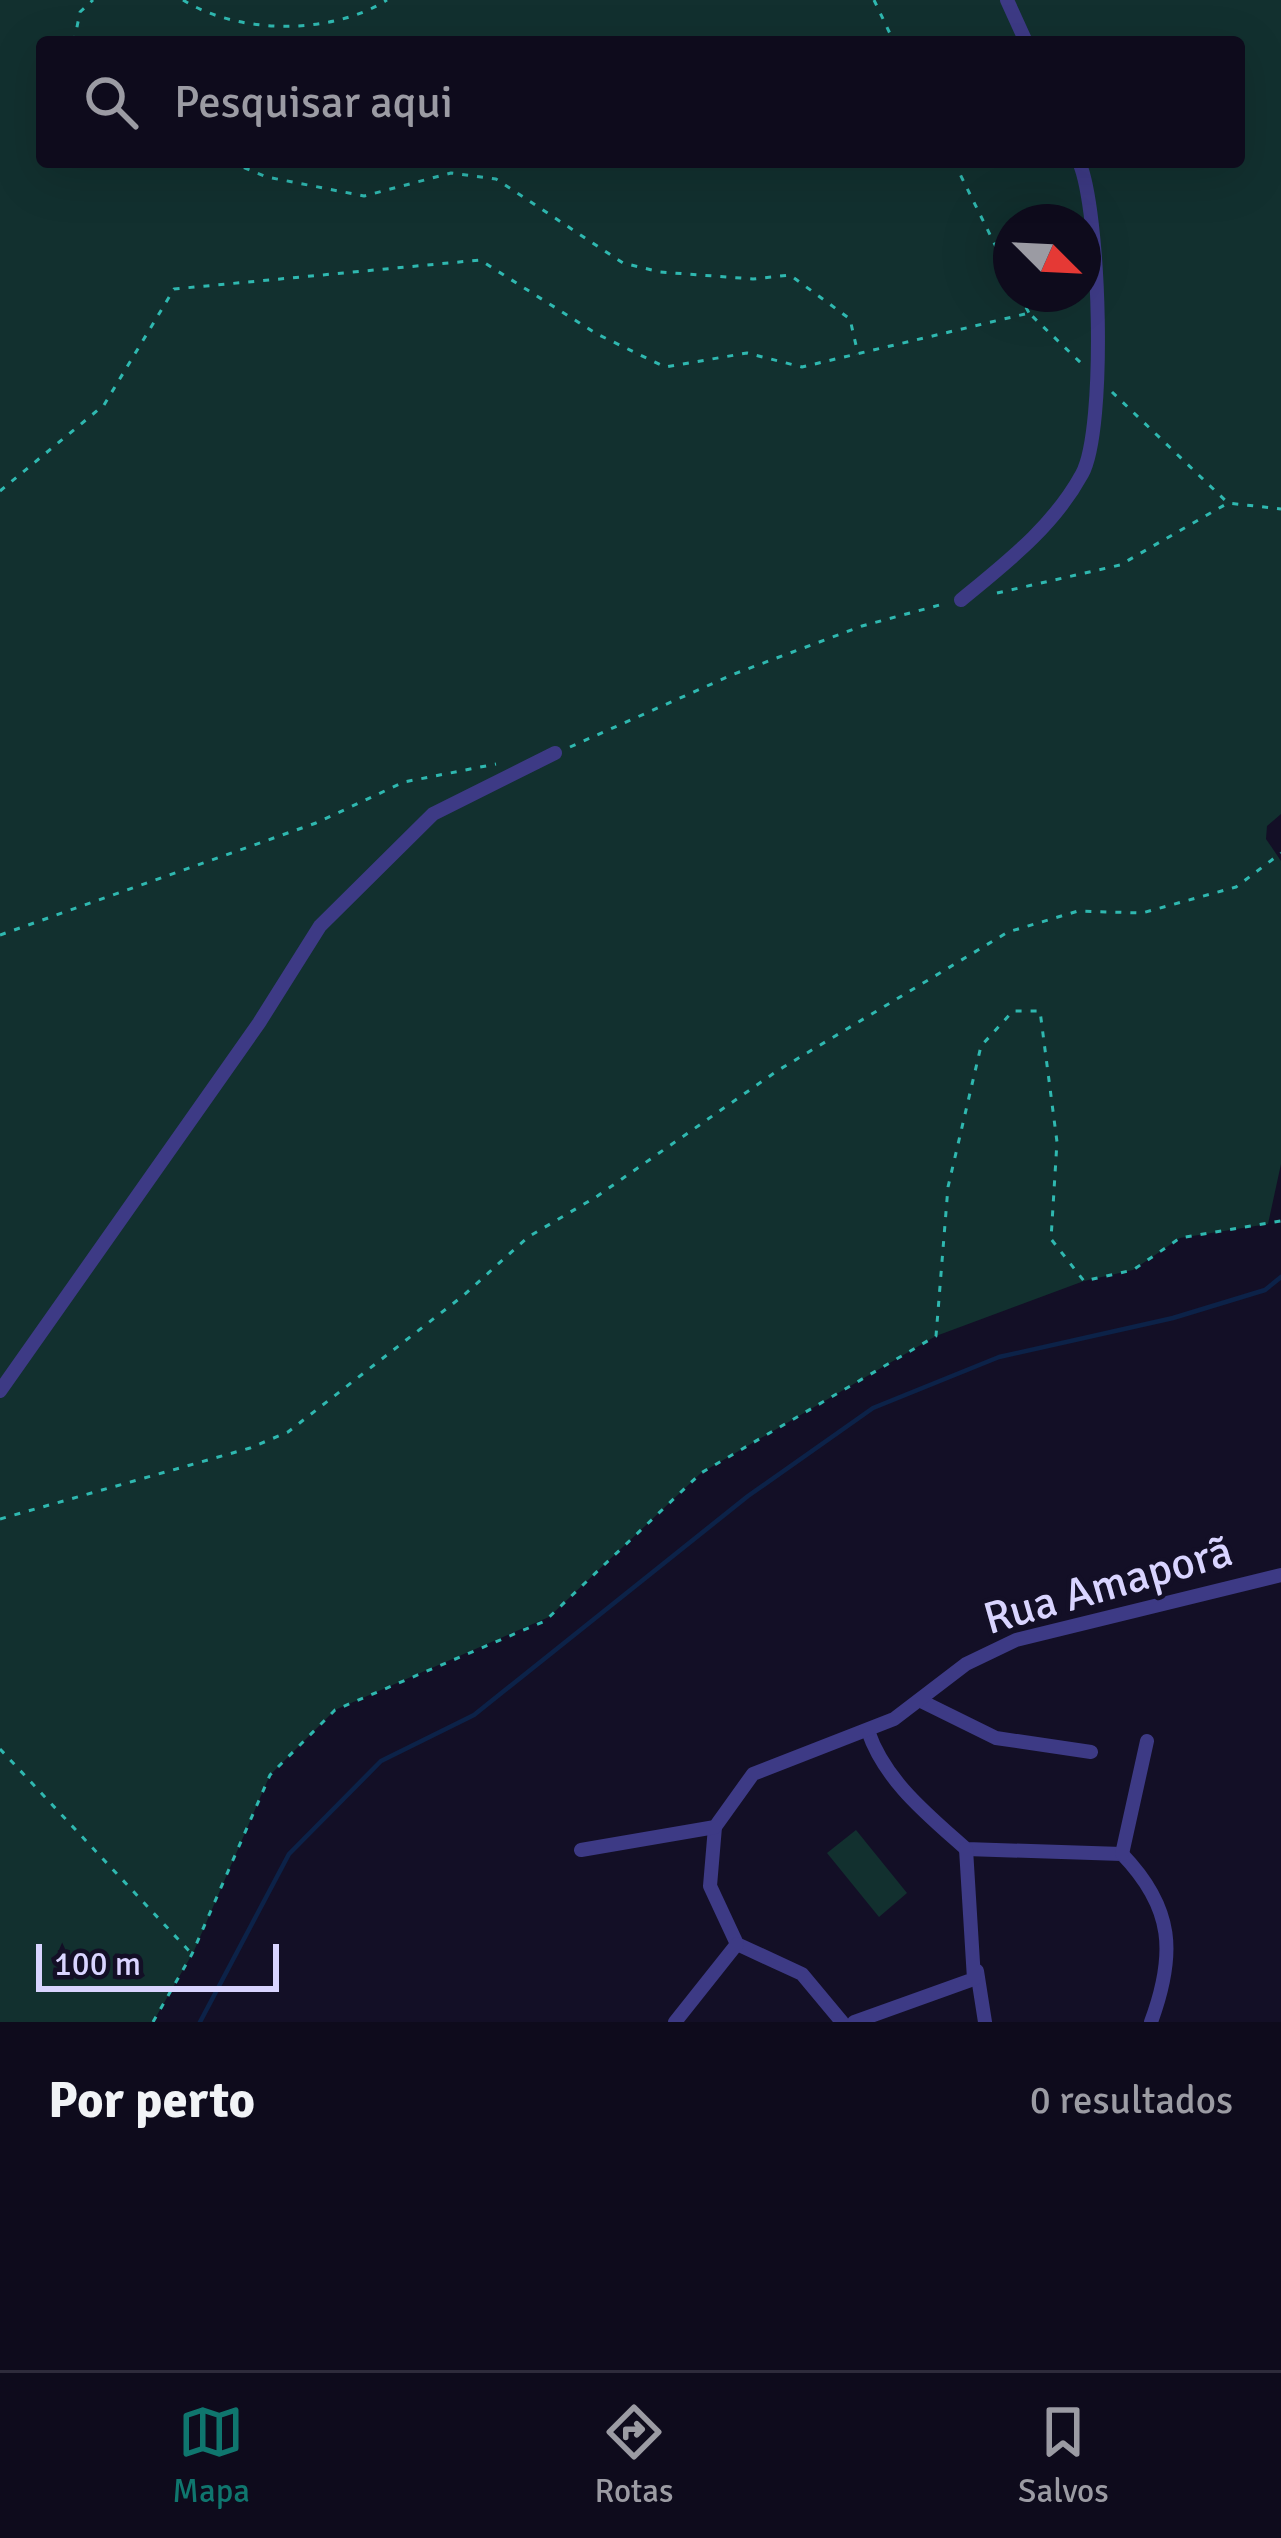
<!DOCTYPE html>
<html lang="pt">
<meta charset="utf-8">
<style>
:root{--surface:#0e0b1c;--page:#171425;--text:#f1f3f6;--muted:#9b9ba3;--line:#2e2b3b;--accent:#0f766e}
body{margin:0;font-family:Signika,sans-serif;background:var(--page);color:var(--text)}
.compass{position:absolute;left:993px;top:204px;width:108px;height:108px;border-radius:50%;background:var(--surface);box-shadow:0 12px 48px #0002;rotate:114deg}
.scale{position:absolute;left:36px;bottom:30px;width:243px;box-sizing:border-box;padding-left:12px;border:6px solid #d9d4ff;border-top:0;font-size:33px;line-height:42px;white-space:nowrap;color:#d9d4ff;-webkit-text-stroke:9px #130f26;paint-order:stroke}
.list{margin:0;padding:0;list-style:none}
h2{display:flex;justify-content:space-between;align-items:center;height:156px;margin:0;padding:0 48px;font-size:51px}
h2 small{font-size:39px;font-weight:400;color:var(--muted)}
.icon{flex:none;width:66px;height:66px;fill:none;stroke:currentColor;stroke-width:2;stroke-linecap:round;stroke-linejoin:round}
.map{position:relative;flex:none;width:1281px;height:2022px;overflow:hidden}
.search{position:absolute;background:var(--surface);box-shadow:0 12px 48px #0002;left:36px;right:36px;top:36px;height:132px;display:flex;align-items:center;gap:30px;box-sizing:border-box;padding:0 42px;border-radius:12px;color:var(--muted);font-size:45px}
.sheet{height:348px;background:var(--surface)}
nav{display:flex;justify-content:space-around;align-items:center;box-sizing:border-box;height:168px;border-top:3px solid var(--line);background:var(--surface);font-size:33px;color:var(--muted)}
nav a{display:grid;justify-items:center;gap:6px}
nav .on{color:var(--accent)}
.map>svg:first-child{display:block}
.green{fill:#12302f;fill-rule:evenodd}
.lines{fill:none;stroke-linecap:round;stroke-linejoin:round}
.stream{stroke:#0c2248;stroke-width:4.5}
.path{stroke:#2fb8b0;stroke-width:3;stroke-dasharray:6 9;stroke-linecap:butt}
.minor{stroke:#3d3a85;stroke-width:14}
.labels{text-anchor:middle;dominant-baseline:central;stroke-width:9;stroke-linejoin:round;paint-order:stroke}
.street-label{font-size:45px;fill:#d9d4ff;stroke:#130f26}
</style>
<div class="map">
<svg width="1281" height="2022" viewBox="0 0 1281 2022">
<rect width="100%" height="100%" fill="#130f26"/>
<g class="green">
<path d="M 0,0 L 1281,0 L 1281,814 L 1267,826 L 1266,839 L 1281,861 L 1281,1164 L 1268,1224 L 1180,1238 L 1133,1270 L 1084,1281 L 936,1336 L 701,1473 L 549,1617 L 335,1710 L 270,1775 L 194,1951 L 153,2022 L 0,2022 ZM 42,42 L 1239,42 L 1239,162 L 42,162 ZM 1011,222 L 1083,222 L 1083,294 L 1011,294 Z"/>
<path d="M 856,1830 L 907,1893 L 879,1917 L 827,1853 Z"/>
</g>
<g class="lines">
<path class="stream" d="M 200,2022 L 289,1854 L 381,1761 L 474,1715 L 748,1496 L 873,1408 L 999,1357 L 1173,1318 L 1265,1290 L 1281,1277"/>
<g class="path">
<path d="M 183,0 C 239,35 332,35 387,0"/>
<path d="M 874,0 L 894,42"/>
<path d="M 74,42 L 80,12 L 93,0"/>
<path d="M 230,162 L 267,177 L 364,196 L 451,173 L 496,179 L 623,263 L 660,272 L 753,279 L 790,275 L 850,319 L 858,354"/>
<path d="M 954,162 L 1011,277"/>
<path d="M 1019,294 L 1029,313"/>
<path d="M 1112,392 L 1228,503"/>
<path d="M 0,491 L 104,405 L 174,289 L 480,260 L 597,334 L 665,367 L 747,353 L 802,367 L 1029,313 L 1083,365"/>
<path d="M 997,593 L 1120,565 L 1228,503 L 1281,509"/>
<path d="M 570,747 L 734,674 L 862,626 L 947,603"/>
<path d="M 0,935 L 316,823 L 404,782 L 496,764"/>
<path d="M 0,1519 L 250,1448 L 288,1432 L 464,1295 L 528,1237 L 596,1197 L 777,1071 L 1008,932 L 1078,911 L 1142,913 L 1236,887 L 1281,853"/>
<path d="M 0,1749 L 191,1953"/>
<path d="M 153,2022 L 192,1954 L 270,1775 L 335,1710 L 545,1621 L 701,1473 L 936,1336 L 948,1187 L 981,1046 L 1013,1011 L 1040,1011 L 1057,1142 L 1051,1239 L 1084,1281 L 1133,1270 L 1180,1238 L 1281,1221"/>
</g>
<g class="minor">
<path d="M 1007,0 L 1026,42"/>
<path d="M 961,600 C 1007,562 1053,527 1082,474 C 1107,429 1100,209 1079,162"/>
<path d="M 0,1391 L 259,1023 L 320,926 L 433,814 L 555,753"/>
<path d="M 921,1701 L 996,1738 L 1091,1752"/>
<path d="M 868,1731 C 885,1781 928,1815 966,1849 L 1122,1854 C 1174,1908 1176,1954 1151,2022"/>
<path d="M 715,1827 L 710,1886 L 737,1944 L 802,1974 L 842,2022"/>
<path d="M 581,1850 L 715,1827 L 753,1774 L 894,1719 L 966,1664 L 1016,1640 L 1281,1575"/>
<path d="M 1122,1854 L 1147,1741"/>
<path d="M 977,1971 L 985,2022"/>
<path d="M 675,2022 L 737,1944"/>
<path d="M 854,2022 L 974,1979 L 966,1849"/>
</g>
</g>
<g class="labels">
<g class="street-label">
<text transform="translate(1108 1585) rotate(-16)">Rua Amaporã</text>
</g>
</g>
</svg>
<svg class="compass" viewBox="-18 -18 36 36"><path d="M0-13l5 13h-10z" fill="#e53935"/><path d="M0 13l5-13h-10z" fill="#9b9ba3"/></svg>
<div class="scale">100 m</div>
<div class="search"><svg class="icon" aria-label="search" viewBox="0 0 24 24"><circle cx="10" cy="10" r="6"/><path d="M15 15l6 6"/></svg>Pesquisar aqui</div>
</div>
<section class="sheet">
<h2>Por perto<small>0 resultados</small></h2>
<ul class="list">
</ul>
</section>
<nav>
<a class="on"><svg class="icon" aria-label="map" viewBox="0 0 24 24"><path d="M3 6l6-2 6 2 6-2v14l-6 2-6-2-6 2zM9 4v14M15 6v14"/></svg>Mapa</a>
<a><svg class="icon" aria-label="directions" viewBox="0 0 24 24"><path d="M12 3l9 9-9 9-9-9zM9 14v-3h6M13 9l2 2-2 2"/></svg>Rotas</a>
<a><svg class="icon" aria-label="saved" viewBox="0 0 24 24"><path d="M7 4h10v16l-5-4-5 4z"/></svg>Salvos</a>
</nav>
